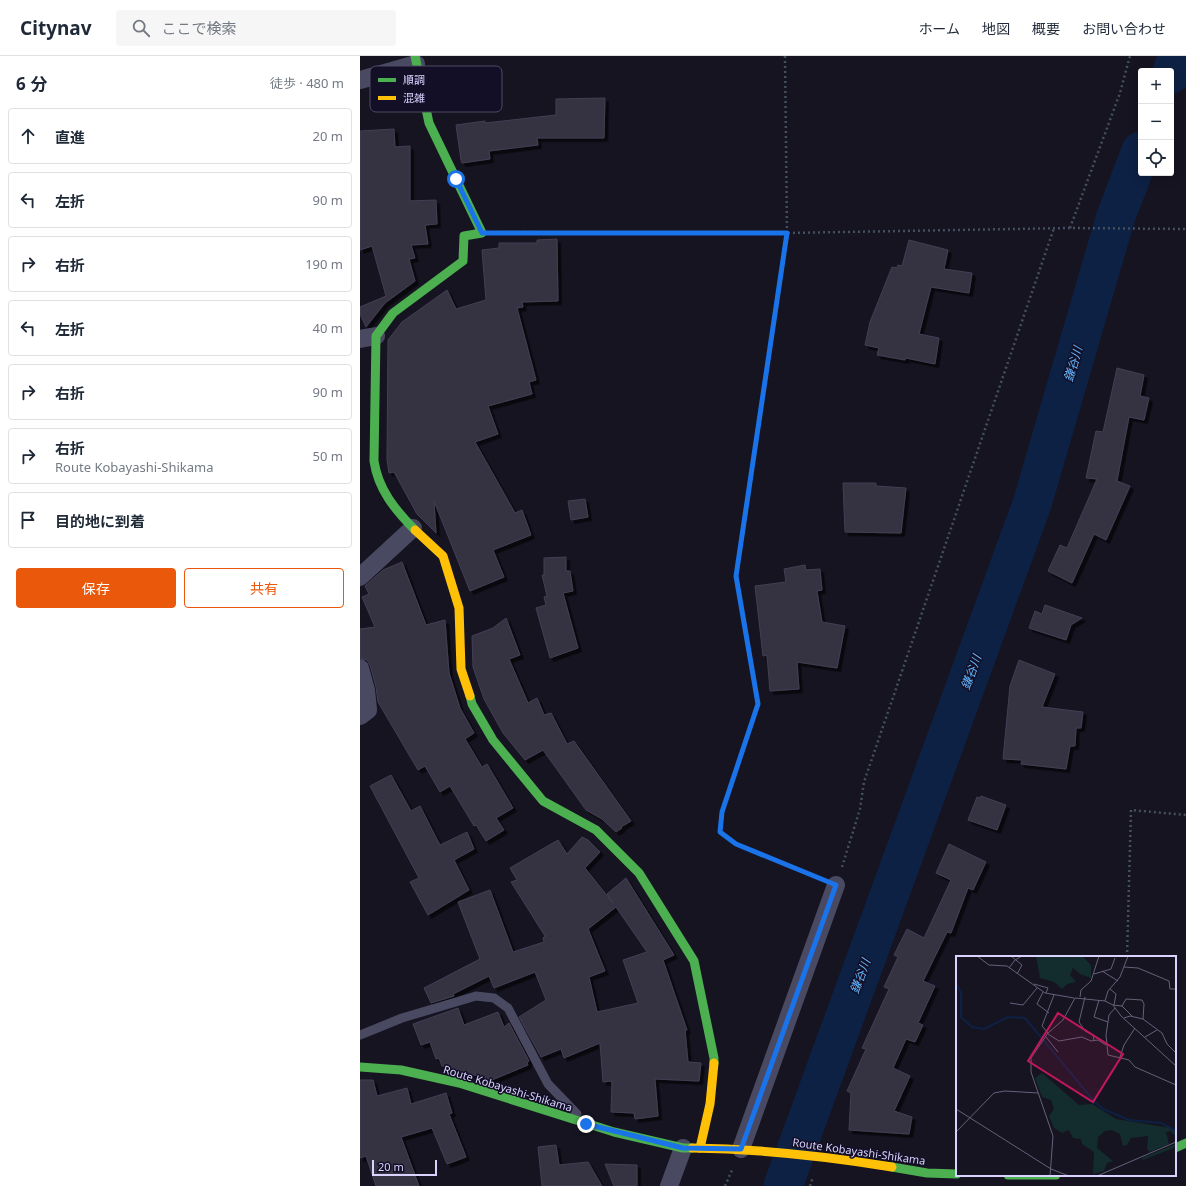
<!DOCTYPE html>
<html lang="ja">
<meta charset="utf-8">
<style>
:root{--surface:#fff;--page:#f6f6f7;--text:#1f2937;--muted:#747a83;--line:#e0e1e3;--accent:#ea580c}
body{margin:0;font-family:"Noto Sans","Noto Sans JP",sans-serif;background:var(--page);color:var(--text)}
.controls{position:absolute;right:12px;top:12px;display:grid;overflow:hidden;border-radius:4px;box-shadow:0 2px 10px #0003}
.controls button{width:36px;height:36px;display:grid;place-items:center;padding:0;border:0;border-bottom:1px solid var(--line);background:var(--surface);color:var(--text);font:20px sans-serif}
.scale{position:absolute;left:12px;bottom:10px;width:65px;box-sizing:border-box;padding-left:4px;border:2px solid #d9d4ff;border-top:0;font-size:11px;line-height:14px;white-space:nowrap;color:#d9d4ff;-webkit-text-stroke:3px #130f26;paint-order:stroke}
.stop{position:absolute;width:12px;height:12px;margin:-9px;border:3px solid #1a73e8;border-radius:50%;background:#fff}
.stop.end{background:#1a73e8;border-color:#fff;box-shadow:0 1px 4px #0008}
.list{margin:0;padding:0;list-style:none}
h2{display:flex;justify-content:space-between;align-items:center;height:52px;margin:0;padding:0 16px;font-size:17px}
h2 small{font-size:13px;font-weight:400;color:var(--muted)}
.list li{display:grid;grid-template-columns:26px 1fr auto;gap:12px;align-items:center;box-sizing:border-box;height:56px;margin:0 8px 8px;padding:0 8px;border:1px solid var(--line);border-radius:4px}
.list b{display:block;font-size:15px;white-space:nowrap}
.list p{margin:0;font-size:13px;white-space:nowrap;color:var(--muted)}
.list em{font-size:13px;font-style:normal;color:var(--muted)}
.actions{display:flex;gap:8px;padding:12px 16px}
.actions a{flex:1;padding:9px 0;border:1px solid var(--accent);border-radius:4px;text-align:center;font-size:14px;color:var(--accent)}
.actions .main{background:var(--accent);color:#fff}
.icon{flex:none;width:22px;height:22px;fill:none;stroke:currentColor;stroke-width:2;stroke-linecap:round;stroke-linejoin:round}
.map{position:relative;flex:none;width:826px;height:1130px;overflow:hidden}
header{display:flex;align-items:center;gap:24px;box-sizing:border-box;height:56px;padding:0 20px;background:var(--surface);border-bottom:1px solid var(--line)}
header strong{font-size:19px}
nav{display:flex;gap:22px;margin-inline-start:auto;font-size:14px}
.search{width:280px;height:36px;background:var(--page);display:flex;align-items:center;gap:10px;box-sizing:border-box;padding:0 14px;border-radius:4px;color:var(--muted);font-size:15px}
main{display:flex}
aside{flex:1;background:var(--surface)}
.map>svg:first-child{display:block}
.lines{fill:none;stroke-linecap:round;stroke-linejoin:round}
.river{stroke:#0d2144;stroke-width:39}
.building{fill:#343243;stroke:#433f54;fill-rule:evenodd;filter:url(#shadow)}
.path{stroke:#44505f;stroke-width:2.5;stroke-dasharray:2 3;stroke-linecap:butt}
.lane{stroke:#4a4962;stroke-width:9}
.street{stroke:#4a4962;stroke-width:18}
.fast{stroke:#4caf50;stroke-width:9}
.slow{stroke:#ffc107;stroke-width:9}
.route{stroke:#1a73e8;stroke-width:5}
.labels{text-anchor:middle;dominant-baseline:central;stroke-width:3;stroke-linejoin:round;paint-order:stroke}
.street-label{font-size:11px;fill:#d9d4ff;stroke:#130f26}
.water-label{font-size:12px;font-style:italic;fill:#62b6ff;stroke:#130f26}
.inset-river{fill:none;stroke:#0d2144;stroke-width:2}
.inset-road{fill:none;stroke:#64617a;stroke-width:1}
.view{fill:#c2185b;fill-opacity:0.15;stroke:#c2185b;stroke-width:2}
.inset-edge{fill:none;stroke:#d9d4ff;stroke-width:2}
.key{fill:#130f26;stroke:#4e4a67;stroke-width:1}
.key-label{font-size:11px;fill:#d9d4ff}
</style>
<header>
<strong>Citynav</strong>
<div class="search"><svg class="icon" aria-label="search" viewBox="0 0 24 24"><circle cx="10" cy="10" r="6"/><path d="M15 15l6 6"/></svg>ここで検索</div>
<nav><a>ホーム</a><a>地図</a><a>概要</a><a>お問い合わせ</a></nav>
</header>
<main>
<aside>
<h2>6 分<small>徒歩 · 480 m</small></h2>
<ul class="list">
<li><svg class="icon" aria-label="ahead" viewBox="0 0 24 24"><path d="M12 20V5M6 11l6-6 6 6"/></svg><div><b>直進</b></div><em>20 m</em></li>
<li><svg class="icon" aria-label="left" viewBox="0 0 24 24"><path d="M17 20v-9H6M10 6l-5 5 5 5"/></svg><div><b>左折</b></div><em>90 m</em></li>
<li><svg class="icon" aria-label="right" viewBox="0 0 24 24"><path d="M7 20v-9h11M14 6l5 5-5 5"/></svg><div><b>右折</b></div><em>190 m</em></li>
<li><svg class="icon" aria-label="left" viewBox="0 0 24 24"><path d="M17 20v-9H6M10 6l-5 5 5 5"/></svg><div><b>左折</b></div><em>40 m</em></li>
<li><svg class="icon" aria-label="right" viewBox="0 0 24 24"><path d="M7 20v-9h11M14 6l5 5-5 5"/></svg><div><b>右折</b></div><em>90 m</em></li>
<li><svg class="icon" aria-label="right" viewBox="0 0 24 24"><path d="M7 20v-9h11M14 6l5 5-5 5"/></svg><div><b>右折</b><p>Route Kobayashi-Shikama</p></div><em>50 m</em></li>
<li><svg class="icon" aria-label="arrive" viewBox="0 0 24 24"><path d="M6 21V4h12l-3 4 3 4H6"/></svg><div><b>目的地に到着</b></div></li>
</ul>
<div class="actions"><a class="main">保存</a><a>共有</a></div>
</aside>
<div class="map">
<svg width="826" height="1130" viewBox="0 0 826 1130">
<defs>
<filter id="shadow"><feDropShadow dx="3.5" dy="3.5" stdDeviation="0" flood-color="#0009"/></filter>
</defs>
<rect width="100%" height="100%" fill="#161421"/>
<g class="lines">
<g class="river">
<path d="M 811,18 L 818,0"/>
<path d="M 423,1130 L 672,448 L 756,160 L 781,95"/>
</g>
</g>
<g class="building">
<path d="M 245,42 L 244,82 L 177,82 L 178,89 L 129,95 L 130,103 L 102,107 L 101,104 L 96,69 L 125,65 L 125,67 L 196,59 L 196,43 Z"/>
<path d="M 34,73 L 35,91 L 50,90 L 50,145 L 76,144 L 77,168 L 65,169 L 68,188 L 51,189 L 55,202 L 49,203 L 55,225 L 25,247 L 6,271 L 0,258 L 0,251 L 26,240 L 12,190 L 0,194 L 0,75 Z"/>
<path d="M 197,183 L 198,245 L 162,246 L 163,251 L 157,252 L 176,324 L 169,326 L 172,338 L 128,350 L 138,378 L 115,386 L 155,457 L 162,454 L 171,479 L 133,494 L 144,521 L 110,535 L 74,445 L 76,477 L 57,458 L 34,416 L 29,417 L 27,404 L 28,284 L 42,266 L 87,234 L 96,253 L 126,244 L 122,194 L 139,192 L 139,187 L 177,187 L 177,184 Z"/>
<path d="M 549,184 L 588,194 L 584,213 L 612,217 L 609,237 L 571,231 L 559,278 L 579,282 L 575,308 L 546,302 L 545,304 L 517,299 L 519,292 L 505,289 L 510,266 L 532,211 L 537,212 L 538,209 L 542,210 Z"/>
<path d="M 757,312 L 784,319 L 780,340 L 789,342 L 784,364 L 769,361 L 757,425 L 770,430 L 746,484 L 734,478 L 712,527 L 688,515 L 700,489 L 707,492 L 737,423 L 726,422 L 736,375 L 743,376 Z"/>
<path d="M 483,427 L 516,427 L 516,430 L 546,432 L 541,477 L 485,476 Z"/>
<path d="M 225,443 L 228,461 L 211,464 L 208,445 Z"/>
<path d="M 206,501 L 206,515 L 210,515 L 213,535 L 203,537 L 218,592 L 190,602 L 176,552 L 186,549 L 184,541 L 187,540 L 182,519 L 184,519 L 184,502 Z"/>
<path d="M 42,506 L 66,569 L 85,564 L 89,617 L 100,652 L 114,677 L 105,683 L 122,711 L 127,708 L 153,752 L 136,762 L 144,774 L 126,785 L 116,769 L 114,770 L 90,730 L 80,736 L 65,710 L 58,714 L 18,646 L 16,631 L 10,609 L 7,604 L 0,602 L 0,573 L 15,571 L 2,541 L 9,538 L 5,530 L 23,514 Z"/>
<path d="M 445,509 L 446,514 L 460,513 L 462,534 L 457,535 L 462,566 L 485,570 L 477,612 L 437,606 L 439,633 L 410,635 L 407,599 L 403,600 L 395,530 L 426,526 L 424,513 Z"/>
<path d="M 685,549 L 722,562 L 711,569 L 706,584 L 669,572 L 675,555 L 682,558 Z"/>
<path d="M 146,562 L 160,599 L 149,603 L 168,647 L 177,642 L 184,659 L 191,657 L 207,688 L 214,685 L 271,765 L 261,771 L 262,772 L 256,776 L 242,763 L 226,754 L 183,694 L 165,704 L 143,677 L 124,643 L 113,611 L 112,580 L 133,572 Z"/>
<path d="M 659,604 L 695,618 L 682,651 L 723,656 L 721,672 L 716,672 L 715,690 L 710,690 L 706,713 L 661,708 L 662,704 L 643,703 L 650,630 Z"/>
<path d="M 31,719 L 51,755 L 60,750 L 80,789 L 107,776 L 114,793 L 94,804 L 109,834 L 68,859 L 50,826 L 59,822 L 10,730 Z"/>
<path d="M 621,740 L 646,749 L 637,774 L 608,764 L 617,741 L 620,742 Z"/>
<path d="M 222,781 L 228,784 L 240,796 L 225,812 L 253,847 L 247,838 L 266,822 L 314,899 L 303,904 L 327,974 L 325,974 L 328,1006 L 341,1007 L 339,1025 L 295,1023 L 298,1060 L 275,1063 L 274,1057 L 251,1056 L 252,1025 L 243,1026 L 240,987 L 204,1002 L 201,993 L 181,1001 L 159,961 L 186,944 L 175,916 L 134,932 L 129,920 L 93,938 L 94,940 L 71,947 L 64,932 L 120,903 L 98,846 L 130,834 L 153,896 L 184,886 L 183,882 L 185,880 L 151,826 L 157,824 L 150,812 L 198,784 L 207,798 ZM 256,851 L 287,896 L 263,904 L 278,947 L 237,956 L 229,921 L 245,915 L 228,873 Z"/>
<path d="M 589,788 L 626,806 L 613,834 L 608,832 L 591,877 L 587,876 L 563,925 L 575,930 L 558,967 L 563,969 L 555,986 L 546,983 L 533,1012 L 550,1020 L 534,1055 L 552,1061 L 549,1078 L 489,1074 L 491,1037 L 487,1035 L 506,993 L 502,992 L 529,933 L 524,931 L 538,901 L 534,899 L 547,873 L 564,882 L 591,824 L 576,817 Z"/>
<path d="M 98,952 L 104,969 L 138,956 L 144,971 L 149,967 L 169,1005 L 167,1007 L 168,1009 L 132,1024 L 82,1010 L 79,1002 L 76,1003 L 70,986 L 61,989 L 53,968 Z"/>
<path d="M 0,1024 L 13,1024 L 17,1040 L 47,1032 L 51,1048 L 86,1037 L 92,1057 L 89,1058 L 106,1101 L 87,1108 L 72,1072 L 41,1081 L 59,1130 L 16,1130 L 6,1100 L 0,1102 Z"/>
<path d="M 196,1089 L 199,1109 L 228,1106 L 242,1130 L 182,1130 L 178,1091 Z"/>
<path d="M 245,1108 L 277,1109 L 277,1130 L 254,1130 Z"/>
</g>
<g class="lines">
<g class="path">
<path d="M 425,0 L 427,177 L 377,520 L 397,648 L 362,756 L 360,777 L 376,788 L 457,821"/>
<path d="M 710,172 L 760,37 L 770,0"/>
<path d="M 143,176 L 427,177 L 710,172 L 826,173"/>
<path d="M 482,811 L 500,753 L 504,726 L 694,172"/>
<path d="M 767,901 L 771,754 L 826,759"/>
<path d="M 365,1130 L 372,1114"/>
<path d="M 450,1130 L 453,1121"/>
</g>
<path class="lane" d="M 0,979 L 42,962 L 116,940 L 134,942 L 148,952 L 188,1028 L 217,1058"/>
<g class="street">
<path d="M 0,24 L 56,8"/>
<path d="M 0,283 L 16,280"/>
<path d="M 0,521 L 53,472"/>
<path d="M 0,612 L 6,634 L 8,654 L 0,660"/>
<path d="M 381,1093 L 476,829"/>
<path d="M 309,1130 L 323,1092"/>
</g>
<g class="fast">
<path d="M 55,474 C 35,454 18,433 14,405 L 16,280 L 33,257 L 103,205 L 104,180 L 122,177 L 69,67 L 55,0"/>
<path d="M 110,640 L 112,648 L 133,684 L 183,745 L 236,774 L 279,817 L 334,905 L 354,1002 L 354,1007"/>
<path d="M 0,1011 L 41,1014 L 99,1027 L 254,1076 L 323,1092 L 332,1092"/>
<path d="M 815,1092 L 826,1087"/>
<path d="M 532,1111 L 567,1117 L 597,1118"/>
<path d="M 648,1119 L 696,1119"/>
</g>
<g class="slow">
<path d="M 55,474 L 83,500 L 99,552 L 101,613 L 110,640"/>
<path d="M 332,1092 C 399,1093 465,1100 532,1111"/>
<path d="M 340,1092 L 350,1048 L 354,1007"/>
</g>
</g>
<g class="lines">
<path class="route" d="M 96,123 L 122,177 L 427,177 L 376,520 L 398,648 L 362,756 L 360,776 L 376,788 L 476,829 L 381,1093 L 323,1092 L 226,1068"/>
</g>
<g class="labels">
<g class="street-label">
<text transform="translate(148 1032) rotate(17)">Route Kobayashi-Shikama</text>
<text transform="translate(499 1095) rotate(8)">Route Kobayashi-Shikama</text>
</g>
<g class="water-label">
<text transform="translate(713 308) rotate(-74)">鎌谷川</text>
<text transform="translate(611 616) rotate(-70)">鎌谷川</text>
<text transform="translate(500 920) rotate(-70)">鎌谷川</text>
</g>
</g>
<g transform="translate(596 900)">
<rect width="220" height="220" fill="#161421"/>
<path d="M 126,0 L 135,9 L 135,22 L 124,18 L 117,12 L 114,19 L 120,26 L 111,28 L 106,33 L 98,26 L 84,22 L 80,0 ZM 86,117 L 123,149 L 136,148 L 160,163 L 215,172 L 220,176 L 220,180 L 214,175 L 210,176 L 213,188 L 194,196 L 191,193 L 192,180 L 175,182 L 171,189 L 167,190 L 164,178 L 156,174 L 149,175 L 142,181 L 141,192 L 157,205 L 151,207 L 148,215 L 137,218 L 138,196 L 126,188 L 125,183 L 117,182 L 113,174 L 106,177 L 98,172 L 93,160 L 98,153 L 95,144 L 86,141 L 79,122 ZM 220,188 L 220,191 L 187,204 L 186,202 Z" fill="#132c2d"/>
<path class="inset-river" d="M 0,27 L 5,37 L 5,61 L 16,71 L 28,73 L 52,61 L 69,62 L 138,145 L 147,153 L 173,164 L 205,167 L 220,175"/>
<path class="inset-road" d="M 21,0 L 33,9 L 51,10 L 89,37 L 118,42M 55,0 L 66,9 L 61,18M 168,11 L 182,12 L 213,25 L 214,33 L 220,33M 53,12 L 59,4 L 66,0M 146,15 L 162,25M 138,18 L 155,13 L 159,2M 78,28 L 92,32 L 90,37M 154,33 L 160,38 L 158,49M 87,36 L 81,48 L 93,57M 124,41 L 125,34 L 135,25 L 143,0M 129,41 L 123,66 L 129,75 L 137,79 L 138,84M 143,44 L 138,61 L 152,66M 149,45 L 157,49 L 165,60 L 220,110M 54,47 L 67,49 L 81,32M 157,49 L 166,50 L 176,60M 166,50 L 170,43 L 186,44 L 188,48 L 187,63M 159,52 L 153,59 L 150,79 L 152,99 L 173,104 L 179,111 L 220,129M 168,62 L 174,60 L 187,63 L 206,77 L 211,88 L 220,97M 92,77 L 86,70 L 98,39M 92,78 L 103,85 L 126,81 L 135,85 L 142,84 L 150,89M 90,81 L 102,96M 189,81 L 201,74M 164,101 L 168,89 L 179,72M 0,153 L 95,213 L 113,220M 0,176 L 38,137 L 49,135 L 82,137M 94,220 L 97,180 L 75,116 L 75,102 L 92,77 L 107,64 L 119,42 L 149,45 L 152,35 L 164,21 L 172,0M 141,220 L 220,186"/>
<path class="view" d="M 102,57 L 167,98 L 137,146 L 72,105 Z"/>
<rect width="220" height="220" class="inset-edge"/>
</g>
<rect x="10" y="10" width="132" height="46" rx="6" class="key"/>
<rect x="18" y="22" width="18" height="4" fill="#4caf50"/>
<rect x="18" y="40" width="18" height="4" fill="#ffc107"/>
<g class="key-label">
<text x="43" y="28">順調</text>
<text x="43" y="46">混雑</text>
</g>
</svg>
<div class="controls">
<button>+</button>
<button>−</button>
<button><svg class="icon" aria-label="locate" viewBox="0 0 24 24"><circle cx="12" cy="12" r="6"/><path d="M12 2v4M12 18v4M2 12h4M18 12h4"/></svg></button>
</div>
<div class="scale">20 m</div>
<div class="stop" style="left:96px;top:123px"></div>
<div class="stop end" style="left:226px;top:1068px"></div>
</div>
</main>
